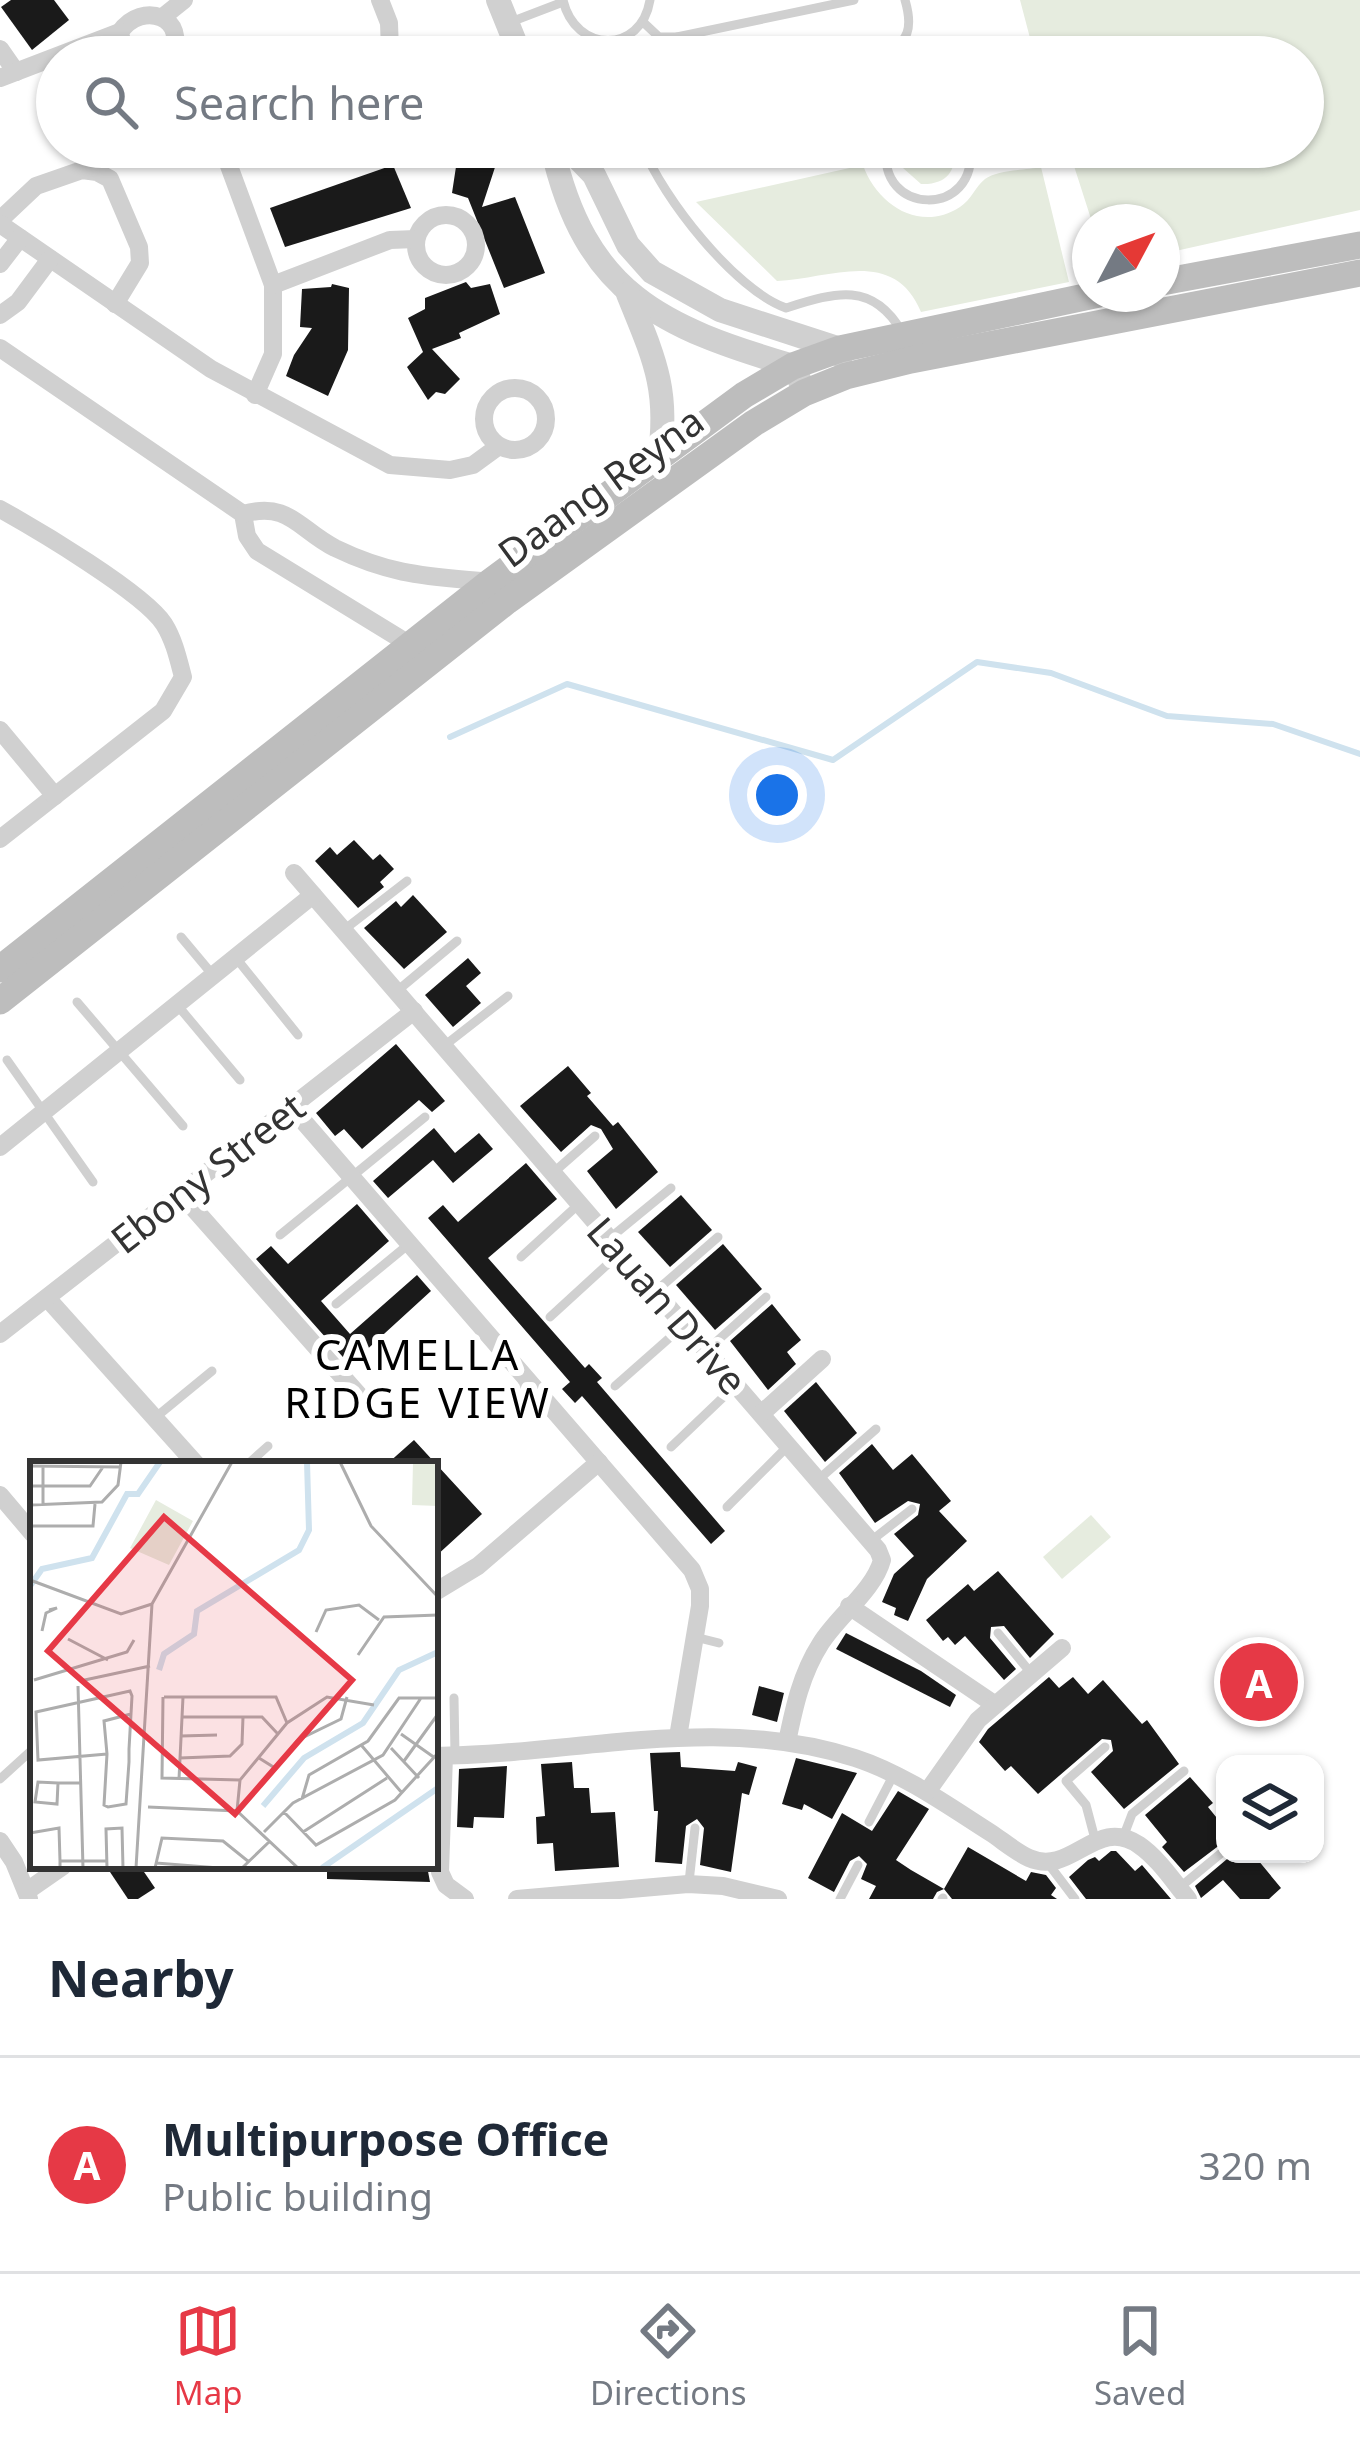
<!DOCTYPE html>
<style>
:root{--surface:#fff;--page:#f6f6f7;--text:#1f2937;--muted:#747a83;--line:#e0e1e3;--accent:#e63946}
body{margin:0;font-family:"Noto Sans",sans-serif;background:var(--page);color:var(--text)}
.controls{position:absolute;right:36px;bottom:36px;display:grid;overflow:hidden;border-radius:24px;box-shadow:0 3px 9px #0004}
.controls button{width:108px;height:108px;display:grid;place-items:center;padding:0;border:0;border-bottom:3px solid var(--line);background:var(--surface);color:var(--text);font:60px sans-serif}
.compass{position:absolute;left:1072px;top:204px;width:108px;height:108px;border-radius:50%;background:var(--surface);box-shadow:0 3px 9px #0004;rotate:49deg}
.you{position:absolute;left:777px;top:795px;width:42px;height:42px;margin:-30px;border:9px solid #fff;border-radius:50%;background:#1a73e8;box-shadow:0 0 0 18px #1a73e833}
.badge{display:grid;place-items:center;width:78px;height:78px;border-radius:50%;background:var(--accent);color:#fff;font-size:39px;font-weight:700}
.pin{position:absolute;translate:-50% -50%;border:6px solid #fff;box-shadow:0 3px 12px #0006}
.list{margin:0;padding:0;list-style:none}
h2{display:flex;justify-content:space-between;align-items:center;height:156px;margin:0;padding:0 48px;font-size:51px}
h2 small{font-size:39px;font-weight:400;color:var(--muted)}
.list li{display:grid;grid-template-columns:78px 1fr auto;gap:36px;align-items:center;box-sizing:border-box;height:216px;padding:0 48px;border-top:3px solid var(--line)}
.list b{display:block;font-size:45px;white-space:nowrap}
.list p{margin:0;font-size:39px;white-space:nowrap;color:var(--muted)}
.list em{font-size:39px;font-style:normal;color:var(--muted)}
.icon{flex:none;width:66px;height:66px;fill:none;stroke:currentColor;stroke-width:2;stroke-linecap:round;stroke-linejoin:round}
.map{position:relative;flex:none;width:1360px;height:1899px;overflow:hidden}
.search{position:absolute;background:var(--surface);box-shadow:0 3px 9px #0004;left:36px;right:36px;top:36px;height:132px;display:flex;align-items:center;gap:30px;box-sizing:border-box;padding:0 42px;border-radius:66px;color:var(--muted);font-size:45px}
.sheet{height:372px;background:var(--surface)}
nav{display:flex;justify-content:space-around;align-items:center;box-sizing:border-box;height:168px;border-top:3px solid var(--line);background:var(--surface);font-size:33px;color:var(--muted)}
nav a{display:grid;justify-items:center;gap:6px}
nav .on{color:var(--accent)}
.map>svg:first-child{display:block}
.green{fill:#e6ecdf}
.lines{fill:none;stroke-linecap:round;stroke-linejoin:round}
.stream{stroke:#cfe2ee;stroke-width:6}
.building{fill:#1a1a1a}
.service{stroke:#d0d0d0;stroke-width:9}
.minor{stroke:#d0d0d0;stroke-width:18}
.tertiary{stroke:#d0d0d0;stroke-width:24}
.secondary{stroke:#bdbdbd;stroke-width:27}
.labels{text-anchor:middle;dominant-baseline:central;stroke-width:12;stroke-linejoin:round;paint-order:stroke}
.street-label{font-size:39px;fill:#333;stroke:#fff}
.neighbourhood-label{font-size:42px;letter-spacing:3px;fill:#000;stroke:#fff}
.inset-river{fill:none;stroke:#cfe2ee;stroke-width:6}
.inset-road{fill:none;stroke:#adadad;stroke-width:3}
.view{fill:#e63946;fill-opacity:0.15;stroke:#e63946;stroke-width:6}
.inset-edge{fill:none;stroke:#333;stroke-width:6}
</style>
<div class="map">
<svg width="1360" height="1899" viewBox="0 0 1360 1899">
<rect width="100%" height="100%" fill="#fff"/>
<g class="green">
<path d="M 1020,0 L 1360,0 L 1360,210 L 1162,254 L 1162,222 L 1092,222 L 1074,166 L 1089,164 L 1084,147 L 1303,147 L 1303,57 L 1059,57 L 1057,53 L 1035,57 Z"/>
<path d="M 904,147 L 953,147 C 958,171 946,185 921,184 L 903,168 Z"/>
<path d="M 863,165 C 877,205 920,233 960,207 C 971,200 976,186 985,179 C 997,170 1027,170 1041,167 L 1069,282 L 921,312 C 894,246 829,279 777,281 L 696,202 Z"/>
<path d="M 1091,1515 L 1111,1537 L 1062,1579 L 1043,1557 Z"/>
</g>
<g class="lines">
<path class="stream" d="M 450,737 L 567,684 L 833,760 L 977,662 L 1051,673 L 1167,716 L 1273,724 L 1360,754"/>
</g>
<g class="building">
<path d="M 11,0 L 54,0 L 69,20 L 32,50 L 1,7 Z"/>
<path d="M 459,147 L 500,152 L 482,207 L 515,197 L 545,273 L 504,288 L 468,198 L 452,193 Z"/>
<path d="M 393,165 L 411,208 L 285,247 L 270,208 Z"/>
<path d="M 466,282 L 471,288 L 490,284 L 500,314 L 459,333 L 461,338 L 432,349 L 460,379 L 445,394 L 436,392 L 428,400 L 407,367 L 423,352 L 408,318 L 425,309 L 425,298 Z"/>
<path d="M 332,284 L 349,288 L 348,350 L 328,396 L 286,376 L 294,355 L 312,328 L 300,327 L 302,289 L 331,287 Z"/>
<path d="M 354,840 L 373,860 L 380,854 L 394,869 L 380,882 L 384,887 L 358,908 L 315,861 L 330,847 L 337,855 Z"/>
<path d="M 413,895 L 447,932 L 404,969 L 364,928 L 396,901 L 401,907 Z"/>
<path d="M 468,958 L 481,973 L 466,986 L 481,1003 L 453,1027 L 425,995 Z"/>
<path d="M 396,1044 L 445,1101 L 432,1112 L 419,1100 L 362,1149 L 344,1129 L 335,1136 L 316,1113 Z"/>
<path d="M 568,1066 L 591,1093 L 587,1096 L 613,1126 L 618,1122 L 658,1172 L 616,1209 L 587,1171 L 613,1149 L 601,1129 L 591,1125 L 561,1152 L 520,1106 Z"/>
<path d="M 434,1128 L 455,1153 L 479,1133 L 493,1149 L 453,1183 L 433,1160 L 388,1198 L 373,1181 Z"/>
<path d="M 526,1163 L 557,1199 L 488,1258 L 585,1368 L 589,1364 L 602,1378 L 597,1382 L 725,1531 L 711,1544 L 582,1396 L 575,1403 L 562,1389 L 570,1382 L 428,1218 L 443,1205 L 458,1222 Z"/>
<path d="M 681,1195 L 712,1230 L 670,1267 L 638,1232 Z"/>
<path d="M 357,1204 L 389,1241 L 321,1301 L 350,1334 L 417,1275 L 431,1291 L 350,1365 L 256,1259 L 271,1246 L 288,1264 Z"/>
<path d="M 723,1244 L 762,1289 L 715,1330 L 676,1285 Z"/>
<path d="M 772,1304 L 801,1340 L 787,1352 L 796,1364 L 768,1390 L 730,1341 Z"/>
<path d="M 816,1382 L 857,1433 L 825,1462 L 784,1411 Z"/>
<path d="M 414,1440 L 482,1514 L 435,1557 L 435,1464 L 387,1464 Z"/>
<path d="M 872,1444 L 893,1470 L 912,1454 L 951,1501 L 939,1511 L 967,1541 L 927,1579 L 908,1621 L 894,1615 L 896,1608 L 882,1602 L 894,1574 L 914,1556 L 894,1534 L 918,1515 L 920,1504 L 908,1501 L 875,1523 L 839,1473 Z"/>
<path d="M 998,1571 L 1054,1634 L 1030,1658 L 1004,1626 L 991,1627 L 990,1638 L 1016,1669 L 1004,1680 L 965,1636 L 955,1645 L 948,1637 L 943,1641 L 926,1620 L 968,1584 L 974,1591 Z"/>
<path d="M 846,1633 L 921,1671 L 956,1695 L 950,1707 L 836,1649 Z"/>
<path d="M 1049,1677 L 1059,1688 L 1073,1677 L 1088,1694 L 1103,1680 L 1142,1724 L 1147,1720 L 1179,1764 L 1124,1809 L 1091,1772 L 1113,1751 L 1111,1740 L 1102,1739 L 1038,1794 L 1011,1766 L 1005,1771 L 979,1742 L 988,1729 Z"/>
<path d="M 759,1686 L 784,1693 L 777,1722 L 752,1715 Z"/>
<path d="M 680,1752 L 681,1767 L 735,1771 L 738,1762 L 757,1767 L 749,1795 L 742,1793 L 731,1872 L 700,1865 L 704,1828 L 697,1819 L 686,1826 L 682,1864 L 655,1862 L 658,1811 L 654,1811 L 650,1753 Z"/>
<path d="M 796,1758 L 857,1773 L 832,1819 L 804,1804 L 802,1810 L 782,1804 Z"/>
<path d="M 572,1762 L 574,1788 L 589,1788 L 591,1813 L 615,1812 L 619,1867 L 555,1871 L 553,1843 L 537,1844 L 536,1817 L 545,1816 L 541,1764 Z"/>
<path d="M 507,1766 L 504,1818 L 474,1817 L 473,1828 L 457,1827 L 459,1769 Z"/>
<path d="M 1190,1777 L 1213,1803 L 1208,1807 L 1225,1828 L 1225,1841 L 1184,1872 L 1162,1847 L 1167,1842 L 1145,1815 Z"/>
<path d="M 898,1791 L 929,1809 L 896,1860 L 911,1870 L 944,1889 L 968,1847 L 1026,1881 L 1031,1872 L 1046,1875 L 1056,1888 L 1051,1895 L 1057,1899 L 952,1899 L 944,1889 L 937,1892 L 933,1899 L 869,1899 L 876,1886 L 861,1879 L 867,1864 L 859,1856 L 850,1861 L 834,1892 L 808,1878 L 842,1813 L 872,1831 Z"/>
<path d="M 1111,1851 L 1116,1851 L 1135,1871 L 1142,1865 L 1171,1899 L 1086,1899 L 1069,1877 L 1088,1860 L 1095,1857 L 1099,1861 Z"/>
<path d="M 1233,1854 L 1253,1854 L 1281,1888 L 1269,1899 L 1240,1899 L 1223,1880 L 1201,1898 L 1195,1886 Z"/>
<path d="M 106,1866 L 140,1866 L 155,1888 L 138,1899 L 128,1899 Z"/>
<path d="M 327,1866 L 427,1866 L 430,1882 L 327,1879 Z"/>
</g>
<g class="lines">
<g class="service">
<path d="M 563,0 C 575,53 641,55 650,0"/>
<path d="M 643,22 L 659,37 L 677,37 L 854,0"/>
<path d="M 508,23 L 563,2"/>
<path d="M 677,37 L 679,57"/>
<path d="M 849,57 C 889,48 920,51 905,0"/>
<path d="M 643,147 C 662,197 735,290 786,308 C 834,293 872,280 902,332"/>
<path d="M 887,147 C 876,216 979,219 970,147"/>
<path d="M 345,929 L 407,881"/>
<path d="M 181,937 L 212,974"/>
<path d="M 236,958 L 298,1035"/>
<path d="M 397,991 L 457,941"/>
<path d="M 77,1002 L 183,1126"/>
<path d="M 178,1006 L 240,1080"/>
<path d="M 444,1046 L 508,996"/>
<path d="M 7,1060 L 93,1182"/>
<path d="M 554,1172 L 595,1136"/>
<path d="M 280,1235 L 425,1117"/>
<path d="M 610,1238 L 671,1188"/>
<path d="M 521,1257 L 579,1204"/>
<path d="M 656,1291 L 718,1237"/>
<path d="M 336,1304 L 409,1244"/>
<path d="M 550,1317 L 621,1252"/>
<path d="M 707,1350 L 766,1297"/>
<path d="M 615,1386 L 683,1326"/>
<path d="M 156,1417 L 212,1371"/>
<path d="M 486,1417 L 528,1381"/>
<path d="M 671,1447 L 736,1385"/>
<path d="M 248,1464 L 268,1446"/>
<path d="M 819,1479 L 876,1429"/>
<path d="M 727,1507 L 787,1447"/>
<path d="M 872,1540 L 912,1509"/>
<path d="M 998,1633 L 1031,1673"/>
<path d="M 695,1637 L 719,1643"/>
<path d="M 454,1698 L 455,1755"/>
<path d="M 0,1779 L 33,1749"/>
<path d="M 869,1822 L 894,1774"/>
<path d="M 1124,1835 L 1132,1814 L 1184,1771"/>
<path d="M 1095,1839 L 1086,1805 L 1066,1781 L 1105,1747"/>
<path d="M 1047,1862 L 1075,1899"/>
<path d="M 689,1882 L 695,1828"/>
<path d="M 1179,1888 L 1225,1850"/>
<path d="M 840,1899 L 858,1865"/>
<path d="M 942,1899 L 943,1898"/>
</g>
<g class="minor">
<path d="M 380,0 L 389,23 L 390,51"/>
<path d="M 164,16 L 184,0"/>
<path d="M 0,49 L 16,72"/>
<path d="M 125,57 L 120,32 C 142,0 190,17 171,57"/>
<path d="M 366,57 L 378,51 L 403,57"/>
<path d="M 0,78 L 120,32"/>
<path d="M 222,147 L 273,285 L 273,354 L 255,395"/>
<circle cx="446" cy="245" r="30"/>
<path d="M 0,220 L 36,186 L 82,170 L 97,172 L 110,179 L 139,247 L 140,263 L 115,304"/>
<path d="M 0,224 L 211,369 L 390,465 L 450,470 L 473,465 L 499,446"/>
<path d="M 0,264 L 20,238"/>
<path d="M 273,285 L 390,240 L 416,239"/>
<path d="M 0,315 L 18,302 L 50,259"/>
<path d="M 0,348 L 243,514 L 247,536 L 257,551 L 417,649"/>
<circle cx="515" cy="419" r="31"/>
<path d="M 0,509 C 36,529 144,593 164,624 C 174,640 178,658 183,677 L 163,711 L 0,839"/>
<path d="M 243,514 C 289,501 298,529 335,548 C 393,576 428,576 490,582"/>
<path d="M 0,730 L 55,796"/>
<path d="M 294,873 L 878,1550 L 882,1560 C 874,1590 838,1616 821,1643 C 801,1674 794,1708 787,1742"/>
<path d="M 291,1107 L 692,1570 L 700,1589 L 700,1606 L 678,1737"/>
<path d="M 0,1147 L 313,895"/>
<path d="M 180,1193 L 364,1401"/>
<path d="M 47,1298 L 196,1464"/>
<path d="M 0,1334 L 414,1011"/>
<path d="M 762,1413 L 822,1359"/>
<path d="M 0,1495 L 33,1534"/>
<path d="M 435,1592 L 478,1566 L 599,1462"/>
<path d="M 849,1606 L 994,1704"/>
<path d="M 435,1756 C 575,1755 717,1713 855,1758 C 904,1774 947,1805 991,1833 C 1003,1841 1016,1852 1029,1858 C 1072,1877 1096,1815 1139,1845 C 1158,1858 1173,1881 1188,1899"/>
<path d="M 444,1756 L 440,1872 L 446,1885 L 465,1899"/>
<path d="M 927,1792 L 978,1720 L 1062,1648"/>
<path d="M 0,1841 L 14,1862 L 29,1899"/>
<path d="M 27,1891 L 63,1866"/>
<path d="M 517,1899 L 688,1884 L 723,1886 L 778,1899"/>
</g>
<g class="tertiary">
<path d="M 498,0 L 521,57"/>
<path d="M 552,147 C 585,294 661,327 793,366 L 799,379"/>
<path d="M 567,147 L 594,175 L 628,245 L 652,272 L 720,310 L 840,349 L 841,356"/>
<path d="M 628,294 C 654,358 670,390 659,460"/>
</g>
<g class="secondary">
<path d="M 1162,282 L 1360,245"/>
<path d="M 0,969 L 490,582 L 744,395 L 793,366 L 840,349 L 1099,294"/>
<path d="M 0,1001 L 507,601 L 754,423 L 804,393 L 846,376 L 911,360 L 1360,273"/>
</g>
</g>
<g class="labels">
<g class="street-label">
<text transform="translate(600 486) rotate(-36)">Daang Reyna</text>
<text transform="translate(207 1172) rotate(-38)">Ebony Street</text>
<text transform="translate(668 1305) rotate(49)">Lauan Drive</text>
</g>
<g class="neighbourhood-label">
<text x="418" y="1353">CAMELLA<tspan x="418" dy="48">RIDGE VIEW</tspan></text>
</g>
</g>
<g transform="translate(30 1461)">
<rect width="408" height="408" fill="#fff"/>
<path d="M 383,1 L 408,1 L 408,45 L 382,44 ZM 126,39 L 163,60 L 139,104 L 100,87 Z" fill="#e6ecdf"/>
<path class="inset-river" d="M 0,125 L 12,108 L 62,97 L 97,33 L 108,33 L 130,1M 129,209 L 134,193 L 164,173 L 167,150 L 269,89 L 279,69 L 277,1M 233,345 L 274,297 L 333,262 L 369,209 L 408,191M 292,407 L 408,327"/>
<path class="inset-road" d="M 310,1 L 341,65 L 408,136M 0,5 L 91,6M 0,25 L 60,25 L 73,6M 0,44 L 72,41 L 88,24 L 91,1M 13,44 L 13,5M 0,65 L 63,65 L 65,43M 0,119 L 91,153 L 122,143M 12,170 L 16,152 L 27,147 L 19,149M 286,171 L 296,149 L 329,144 L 349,159M 38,178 L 78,199M 328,194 L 354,156 L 408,154M 4,219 L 97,191 L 104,179M 50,220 L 120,205M 48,225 L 53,407M 133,236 L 132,317 L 210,319M 134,236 L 246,236 L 257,262M 152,256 L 232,256 L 247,272M 371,273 L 405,297M 151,275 L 187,274M 332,285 L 372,332M 361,287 L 389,317M 77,293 L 8,299 L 6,251 L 100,230 L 102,235 L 101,253 L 99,288 L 99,301 L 96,343 L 78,346 L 74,344 L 77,293 L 74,260 L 101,253M 150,297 L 200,295 L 212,283 L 213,256M 229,297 L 245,307 L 268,279 L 311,258 L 317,236M 374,300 L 408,253M 149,318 L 153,236M 28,322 L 27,343 L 5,341 L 8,321 L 28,322 L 52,322M 272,338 L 279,314 L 338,280 L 369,237 L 408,237M 118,346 L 207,350 L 268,407M 207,350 L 210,319 L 257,262 L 297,236 L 344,244M 253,350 L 286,384 L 365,339 L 408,292M 234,371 L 263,342 L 353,294 L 391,237M 273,371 L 357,317M 0,372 L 29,367 L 30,400M 126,402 L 189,407M 30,407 L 30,400 L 76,400M 77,407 L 76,368 L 92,367 L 93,407M 106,407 L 122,143 L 202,1M 125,407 L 132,377 L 193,380 L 219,401M 212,407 L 240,380"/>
<path class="view" d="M 134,56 L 322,219 L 205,353 L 18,190 Z"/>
<rect width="408" height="408" class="inset-edge"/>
</g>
</svg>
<div class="controls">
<button><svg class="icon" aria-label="layers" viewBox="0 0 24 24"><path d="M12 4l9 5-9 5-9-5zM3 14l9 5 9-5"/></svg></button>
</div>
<svg class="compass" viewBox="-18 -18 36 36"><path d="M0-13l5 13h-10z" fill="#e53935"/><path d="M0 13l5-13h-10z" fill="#747a83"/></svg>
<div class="you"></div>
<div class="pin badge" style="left:1259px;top:1682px">A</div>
<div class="search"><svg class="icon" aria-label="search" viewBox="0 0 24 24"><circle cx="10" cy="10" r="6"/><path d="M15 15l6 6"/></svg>Search here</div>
</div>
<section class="sheet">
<h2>Nearby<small></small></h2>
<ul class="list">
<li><span class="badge">A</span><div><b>Multipurpose Office</b><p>Public building</p></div><em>320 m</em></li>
</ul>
</section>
<nav>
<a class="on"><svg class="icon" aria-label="map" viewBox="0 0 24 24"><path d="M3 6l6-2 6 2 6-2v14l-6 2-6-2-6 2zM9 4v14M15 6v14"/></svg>Map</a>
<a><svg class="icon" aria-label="directions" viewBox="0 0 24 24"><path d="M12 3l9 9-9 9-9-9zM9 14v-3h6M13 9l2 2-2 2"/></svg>Directions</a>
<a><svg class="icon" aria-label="saved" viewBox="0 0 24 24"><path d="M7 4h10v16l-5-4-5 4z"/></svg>Saved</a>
</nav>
